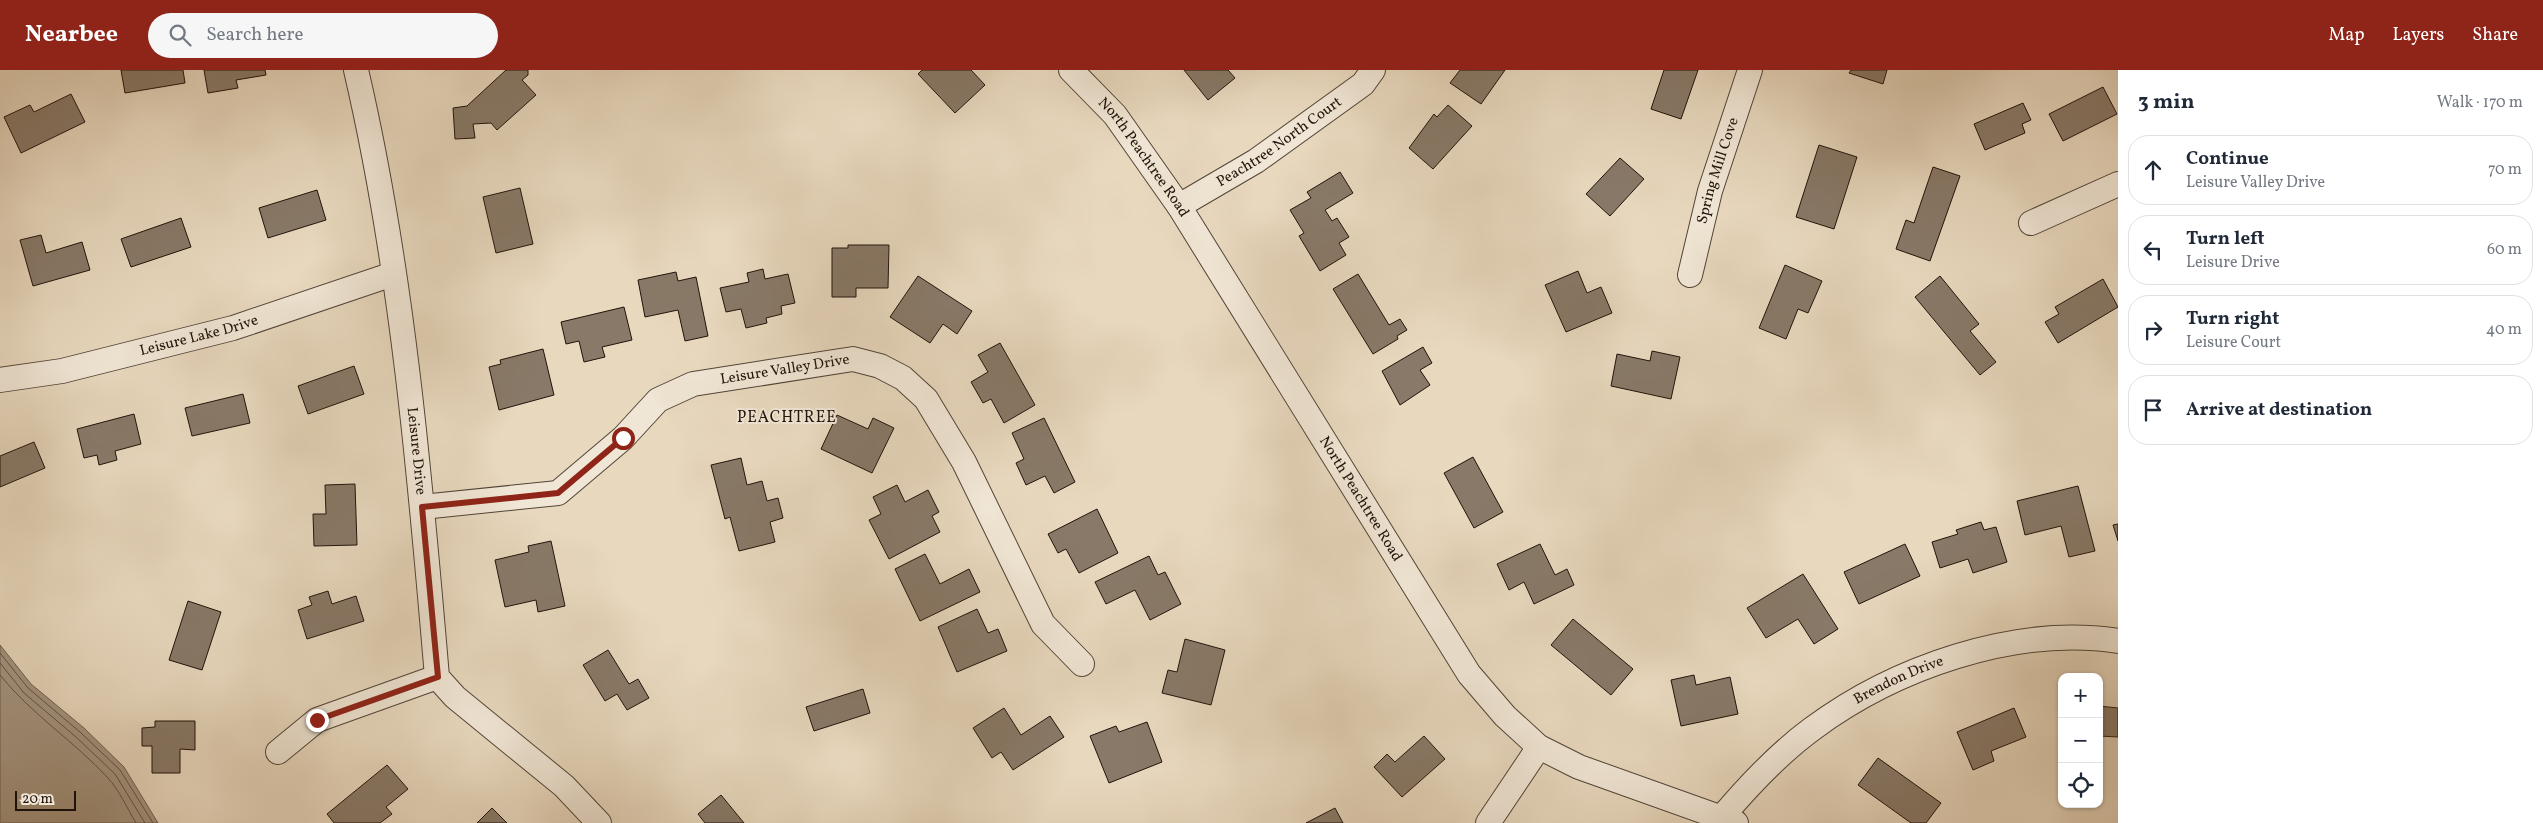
<!DOCTYPE html>
<meta charset="utf-8">
<style>
:root{--surface:#fff;--page:#f6f6f7;--text:#1f2937;--muted:#747a83;--line:#e0e1e3;--accent:#8f2418}
body{margin:0;font-family:Vollkorn,serif;background:var(--page);color:var(--text)}
.controls{position:absolute;right:15px;bottom:15px;display:grid;overflow:hidden;border-radius:10px;box-shadow:0 1px 4px #0004}
.controls button{width:45px;height:45px;display:grid;place-items:center;padding:0;border:0;border-bottom:1px solid var(--line);background:var(--surface);color:var(--text);font:25px sans-serif}
.scale{position:absolute;left:15px;bottom:12px;width:61px;box-sizing:border-box;padding-left:5px;border:2px solid #20130a;border-top:0;font-size:14px;line-height:18px;white-space:nowrap;color:#20130a;-webkit-text-stroke:4px #f0e6d5;paint-order:stroke}
.stop{position:absolute;width:15px;height:15px;margin:-11px;border:4px solid #8f2418;border-radius:50%;background:#fff}
.stop.end{background:#8f2418;border-color:#fff;box-shadow:0 1px 5px #0008}
.list{margin:0;padding:0;list-style:none}
h2{display:flex;justify-content:space-between;align-items:center;height:65px;margin:0;padding:0 20px;font-size:21px}
h2 small{font-size:16px;font-weight:400;color:var(--muted)}
.list li{display:grid;grid-template-columns:32px 1fr auto;gap:15px;align-items:center;box-sizing:border-box;height:70px;margin:0 10px 10px;padding:0 10px;border:1px solid var(--line);border-radius:20px}
.list b{display:block;font-size:19px;white-space:nowrap}
.list p{margin:0;font-size:16px;white-space:nowrap;color:var(--muted)}
.list em{font-size:16px;font-style:normal;color:var(--muted)}
.icon{flex:none;width:28px;height:28px;fill:none;stroke:currentColor;stroke-width:2;stroke-linecap:round;stroke-linejoin:round}
.map{position:relative;flex:none;width:2118px;height:753px;overflow:hidden}
header{display:flex;align-items:center;gap:30px;box-sizing:border-box;height:70px;padding:0 25px;background:var(--accent);color:#fff}
header strong{font-size:24px}
nav{display:flex;gap:28px;margin-inline-start:auto;font-size:18px}
.search{width:350px;height:45px;background:var(--page);display:flex;align-items:center;gap:12px;box-sizing:border-box;padding:0 18px;border-radius:28px;color:var(--muted);font-size:19px}
main{display:flex}
aside{flex:1;background:var(--surface)}
.map>svg:first-child{display:block}
.water{fill:#a49581;stroke:#6f6151}
.lines{fill:none;stroke-linecap:round;stroke-linejoin:round}
.shore{stroke:#625446;stroke-width:1}
.building{fill:#887968;stroke:#20130a}
.minor-casing{stroke:#524437;stroke-width:26}
.minor{stroke:#f0e6d5;stroke-width:24}
.route{stroke:#8f2418;stroke-width:6}
.labels{text-anchor:middle;dominant-baseline:central;stroke-width:4;stroke-linejoin:round;paint-order:stroke}
.street-label{font-size:15px;fill:#20130a;stroke:#f0e6d5}
.neighbourhood-label{font-size:16px;letter-spacing:1px;fill:#20130a;stroke:#f0e6d5}
</style>
<header>
<strong>Nearbee</strong>
<div class="search"><svg class="icon" aria-label="search" viewBox="0 0 24 24"><circle cx="10" cy="10" r="6"/><path d="M15 15l6 6"/></svg>Search here</div>
<nav><a>Map</a><a>Layers</a><a>Share</a></nav>
</header>
<main>
<div class="map">
<svg width="2118" height="753" viewBox="0 0 2118 753">
<rect width="100%" height="100%" fill="#e8d8be"/>
<filter id="stains"><feTurbulence type="fractalNoise" baseFrequency=".004" numOctaves="4"/><feColorMatrix values="0 0 0 0 .2 0 0 0 0 .09 0 0 0 0 .02 0 0 0 .5 -.17"/></filter>
<radialGradient id="worn" r=".72"><stop offset=".6" stop-color="#630" stop-opacity="0"/><stop offset="1" stop-color="#630" stop-opacity=".3"/></radialGradient>
<path class="water" d="M 0,575 L 31,614 L 84,658 L 124,697 L 158,753 L 0,753 Z"/>
<g class="lines">
<g class="shore">
<path d="M 0,583 L 28,618 L 80,662 L 120,700 L 153,753"/>
<path d="M 0,593 L 24,623 L 76,667 L 115,704 L 145,753"/>
<path d="M 0,605 C 31,644 74,671 108,708 C 119,720 127,738 136,753"/>
</g>
</g>
<g class="building">
<path d="M 121,0 L 183,0 L 185,13 L 125,23 Z"/>
<path d="M 204,0 L 265,0 L 266,5 L 236,10 L 238,18 L 208,23 Z"/>
<path d="M 506,0 L 528,0 L 528,5 L 522,10 L 536,25 L 497,60 L 491,53 L 473,54 L 475,68 L 455,69 L 453,38 L 467,36 Z"/>
<path d="M 922,0 L 971,0 L 985,15 L 955,43 L 918,4 Z"/>
<path d="M 1184,0 L 1228,0 L 1235,8 L 1208,30 Z"/>
<path d="M 1460,0 L 1505,0 L 1481,34 L 1450,13 Z"/>
<path d="M 1664,0 L 1698,0 L 1681,49 L 1651,39 Z"/>
<path d="M 1851,0 L 1887,0 L 1883,14 L 1849,3 Z"/>
<path d="M 2103,17 L 2117,44 L 2063,71 L 2049,44 Z"/>
<path d="M 71,24 L 85,52 L 21,83 L 4,47 L 30,35 L 34,42 Z"/>
<path d="M 2023,33 L 2031,50 L 2022,54 L 2025,63 L 1985,80 L 1974,54 Z"/>
<path d="M 1448,35 L 1472,56 L 1433,99 L 1409,78 L 1434,44 L 1437,47 Z"/>
<path d="M 1819,75 L 1857,87 L 1834,159 L 1796,147 Z"/>
<path d="M 1620,88 L 1644,109 L 1610,146 L 1586,124 Z"/>
<path d="M 1933,97 L 1960,106 L 1930,191 L 1896,179 L 1906,150 L 1914,153 Z"/>
<path d="M 1340,102 L 1353,123 L 1325,140 L 1332,151 L 1337,148 L 1349,167 L 1339,173 L 1346,185 L 1320,201 L 1299,166 L 1304,163 L 1290,140 L 1311,128 L 1307,122 Z"/>
<path d="M 520,118 L 533,174 L 496,183 L 483,127 Z"/>
<path d="M 317,120 L 326,150 L 268,168 L 259,138 Z"/>
<path d="M 181,148 L 191,177 L 131,197 L 121,169 Z"/>
<path d="M 41,165 L 46,183 L 82,172 L 90,200 L 33,216 L 20,170 Z"/>
<path d="M 848,175 L 889,175 L 888,218 L 856,218 L 856,227 L 832,227 L 832,178 L 848,178 Z"/>
<path d="M 1785,195 L 1822,211 L 1808,243 L 1798,239 L 1786,269 L 1759,258 Z"/>
<path d="M 763,199 L 765,209 L 788,204 L 795,233 L 781,236 L 782,244 L 766,248 L 767,253 L 746,258 L 741,239 L 726,242 L 720,218 L 749,212 L 747,203 Z"/>
<path d="M 1578,201 L 1587,223 L 1601,217 L 1612,243 L 1566,262 L 1545,215 Z"/>
<path d="M 676,202 L 678,211 L 696,207 L 708,266 L 685,271 L 678,240 L 645,247 L 638,210 Z"/>
<path d="M 1358,204 L 1389,255 L 1400,249 L 1407,260 L 1397,266 L 1398,269 L 1373,284 L 1333,219 Z"/>
<path d="M 918,206 L 972,241 L 957,264 L 943,254 L 930,273 L 890,247 Z"/>
<path d="M 1940,206 L 1979,254 L 1970,261 L 1996,292 L 1980,305 L 1915,227 Z"/>
<path d="M 2103,209 L 2118,237 L 2058,273 L 2045,252 L 2059,244 L 2055,237 Z"/>
<path d="M 624,237 L 632,270 L 602,277 L 605,287 L 584,292 L 579,271 L 566,274 L 561,252 Z"/>
<path d="M 1000,273 L 1035,335 L 1004,353 L 991,329 L 983,333 L 971,312 L 988,302 L 978,285 Z"/>
<path d="M 1423,277 L 1432,293 L 1420,300 L 1430,315 L 1400,335 L 1382,301 Z"/>
<path d="M 543,279 L 554,325 L 499,340 L 489,297 L 501,294 L 500,290 Z"/>
<path d="M 1652,281 L 1680,287 L 1671,329 L 1611,316 L 1617,284 L 1650,291 Z"/>
<path d="M 354,296 L 364,324 L 308,344 L 298,316 Z"/>
<path d="M 243,324 L 250,353 L 192,366 L 185,338 Z"/>
<path d="M 134,344 L 141,374 L 115,381 L 117,390 L 99,395 L 97,385 L 84,388 L 77,359 Z"/>
<path d="M 837,345 L 868,359 L 873,348 L 894,358 L 872,403 L 821,379 Z"/>
<path d="M 1044,348 L 1075,412 L 1054,423 L 1045,406 L 1026,415 L 1016,393 L 1024,389 L 1012,363 Z"/>
<path d="M 34,372 L 45,398 L 0,417 L 0,386 Z"/>
<path d="M 1473,387 L 1503,442 L 1474,458 L 1444,403 Z"/>
<path d="M 741,388 L 747,415 L 762,411 L 767,431 L 778,428 L 783,448 L 770,452 L 775,472 L 739,481 L 730,447 L 725,449 L 711,395 Z"/>
<path d="M 355,414 L 357,475 L 314,476 L 313,444 L 326,444 L 325,415 Z"/>
<path d="M 897,415 L 905,432 L 928,420 L 939,442 L 932,446 L 940,462 L 889,489 L 869,450 L 881,444 L 873,427 Z"/>
<path d="M 2078,416 L 2095,481 L 2069,487 L 2061,456 L 2025,465 L 2017,431 Z"/>
<path d="M 1097,439 L 1118,483 L 1079,503 L 1066,479 L 1058,483 L 1048,464 Z"/>
<path d="M 1981,452 L 1984,460 L 1996,457 L 2007,492 L 1973,503 L 1968,489 L 1940,498 L 1932,472 L 1958,464 L 1956,460 Z"/>
<path d="M 2118,454 L 2118,471 L 2113,455 Z"/>
<path d="M 551,471 L 565,536 L 538,542 L 536,530 L 505,537 L 495,490 L 529,482 L 528,476 Z"/>
<path d="M 1540,474 L 1555,505 L 1567,499 L 1574,515 L 1534,534 L 1524,512 L 1509,520 L 1497,494 Z"/>
<path d="M 1905,474 L 1920,506 L 1859,534 L 1844,502 Z"/>
<path d="M 925,484 L 940,514 L 969,499 L 980,522 L 920,551 L 895,499 Z"/>
<path d="M 1149,486 L 1158,505 L 1165,502 L 1181,534 L 1150,550 L 1135,520 L 1106,534 L 1095,512 Z"/>
<path d="M 1803,504 L 1838,559 L 1814,574 L 1798,549 L 1766,568 L 1747,538 Z"/>
<path d="M 328,521 L 332,534 L 356,526 L 364,551 L 307,569 L 298,540 L 312,535 L 309,527 Z"/>
<path d="M 188,531 L 221,542 L 202,600 L 169,590 Z"/>
<path d="M 977,539 L 988,563 L 998,559 L 1007,581 L 957,602 L 938,557 Z"/>
<path d="M 1573,549 L 1633,599 L 1611,625 L 1551,575 Z"/>
<path d="M 1185,569 L 1225,580 L 1211,635 L 1162,623 L 1168,600 L 1177,602 Z"/>
<path d="M 608,580 L 629,614 L 638,609 L 649,628 L 627,640 L 617,624 L 605,631 L 583,595 Z"/>
<path d="M 1694,605 L 1696,615 L 1730,607 L 1738,644 L 1681,656 L 1671,610 Z"/>
<path d="M 863,619 L 870,643 L 814,661 L 806,637 Z"/>
<path d="M 2099,636 L 2118,638 L 2118,667 L 2099,666 Z"/>
<path d="M 1004,638 L 1021,665 L 1050,646 L 1064,667 L 1013,700 L 1001,682 L 992,688 L 973,658 Z"/>
<path d="M 2014,638 L 2026,667 L 1991,681 L 1994,691 L 1973,700 L 1957,662 Z"/>
<path d="M 155,651 L 195,651 L 195,680 L 180,679 L 180,703 L 152,703 L 152,676 L 142,676 L 142,658 L 155,657 Z"/>
<path d="M 1147,652 L 1162,692 L 1109,713 L 1090,666 L 1116,656 L 1119,662 Z"/>
<path d="M 1424,666 L 1445,689 L 1402,727 L 1374,697 L 1387,684 L 1395,692 Z"/>
<path d="M 1878,688 L 1941,733 L 1926,753 L 1911,753 L 1858,715 Z"/>
<path d="M 387,695 L 408,719 L 386,737 L 392,744 L 380,753 L 334,753 L 327,744 Z"/>
<path d="M 721,725 L 744,753 L 705,753 L 698,744 Z"/>
<path d="M 492,738 L 507,753 L 477,753 Z"/>
<path d="M 1335,738 L 1343,753 L 1306,753 Z"/>
</g>
<g class="lines">
<g class="minor-casing">
<g id="minor">
<path id="s1" d="M 356,0 C 402,197 420,406 437,607 L 455,627 L 564,716 L 599,753"/>
<path id="s2" d="M 1071,0 L 1115,45 L 1179,136 L 1469,604 L 1505,646 L 1539,677 L 1579,697 L 1736,753"/>
<path id="s3" d="M 1179,136 L 1256,91 L 1363,14 L 1373,0"/>
<path d="M 2031,153 L 2118,114"/>
<path id="s4" d="M 1690,205 L 1710,121 L 1750,0"/>
<path id="s5" d="M 0,310 L 62,301 L 233,258 L 393,204"/>
<path id="s6" d="M 422,437 L 558,423 L 623,368 L 658,330 L 693,314 L 853,289 L 880,296 L 903,308 L 926,329 L 964,392 L 1043,554 L 1082,594"/>
<path d="M 278,682 L 317,650 L 437,607"/>
<path id="s7" d="M 1722,747 C 1749,715 1778,684 1812,659 C 1894,598 2015,555 2118,571"/>
<path d="M 1488,753 L 1539,677"/>
</g>
</g>
<use href="#minor" class="minor"/>
</g>
<g class="lines">
<path class="route" d="M 317,650 L 438,607 L 422,437 L 558,423 L 623,368"/>
</g>
<g class="labels">
<g class="street-label">
<text stroke="none"><textPath href="#s3" startOffset="119">Peachtree North Court</textPath></text>
<text stroke="none"><textPath href="#s2" startOffset="114">North Peachtree Road</textPath></text>
<text stroke="none"><textPath href="#s4" startOffset="108">Spring Mill Cove</textPath></text>
<text stroke="none"><textPath href="#s5" startOffset="204">Leisure Lake Drive</textPath></text>
<text stroke="none"><textPath href="#s6" startOffset="405">Leisure Valley Drive</textPath></text>
<text stroke="none"><textPath href="#s1" startOffset="386">Leisure Drive</textPath></text>
<text stroke="none"><textPath href="#s2" startOffset="519">North Peachtree Road</textPath></text>
<text stroke="none"><textPath href="#s7" startOffset="226">Brendon Drive</textPath></text>
</g>
<g class="neighbourhood-label">
<text x="787" y="348">PEACHTREE</text>
</g>
</g>
<rect width="100%" height="100%" filter="url(#stains)"/>
<rect width="100%" height="100%" fill="url(#worn)"/>
</svg>
<div class="controls">
<button>+</button>
<button>−</button>
<button><svg class="icon" aria-label="locate" viewBox="0 0 24 24"><circle cx="12" cy="12" r="6"/><path d="M12 2v4M12 18v4M2 12h4M18 12h4"/></svg></button>
</div>
<div class="scale">20 m</div>
<div class="stop" style="left:623px;top:368px"></div>
<div class="stop end" style="left:317px;top:650px"></div>
</div>
<aside>
<h2>3 min<small>Walk · 170 m</small></h2>
<ul class="list">
<li><svg class="icon" aria-label="ahead" viewBox="0 0 24 24"><path d="M12 20V5M6 11l6-6 6 6"/></svg><div><b>Continue</b><p>Leisure Valley Drive</p></div><em>70 m</em></li>
<li><svg class="icon" aria-label="left" viewBox="0 0 24 24"><path d="M17 20v-9H6M10 6l-5 5 5 5"/></svg><div><b>Turn left</b><p>Leisure Drive</p></div><em>60 m</em></li>
<li><svg class="icon" aria-label="right" viewBox="0 0 24 24"><path d="M7 20v-9h11M14 6l5 5-5 5"/></svg><div><b>Turn right</b><p>Leisure Court</p></div><em>40 m</em></li>
<li><svg class="icon" aria-label="arrive" viewBox="0 0 24 24"><path d="M6 21V4h12l-3 4 3 4H6"/></svg><div><b>Arrive at destination</b></div></li>
</ul>
</aside>
</main>
